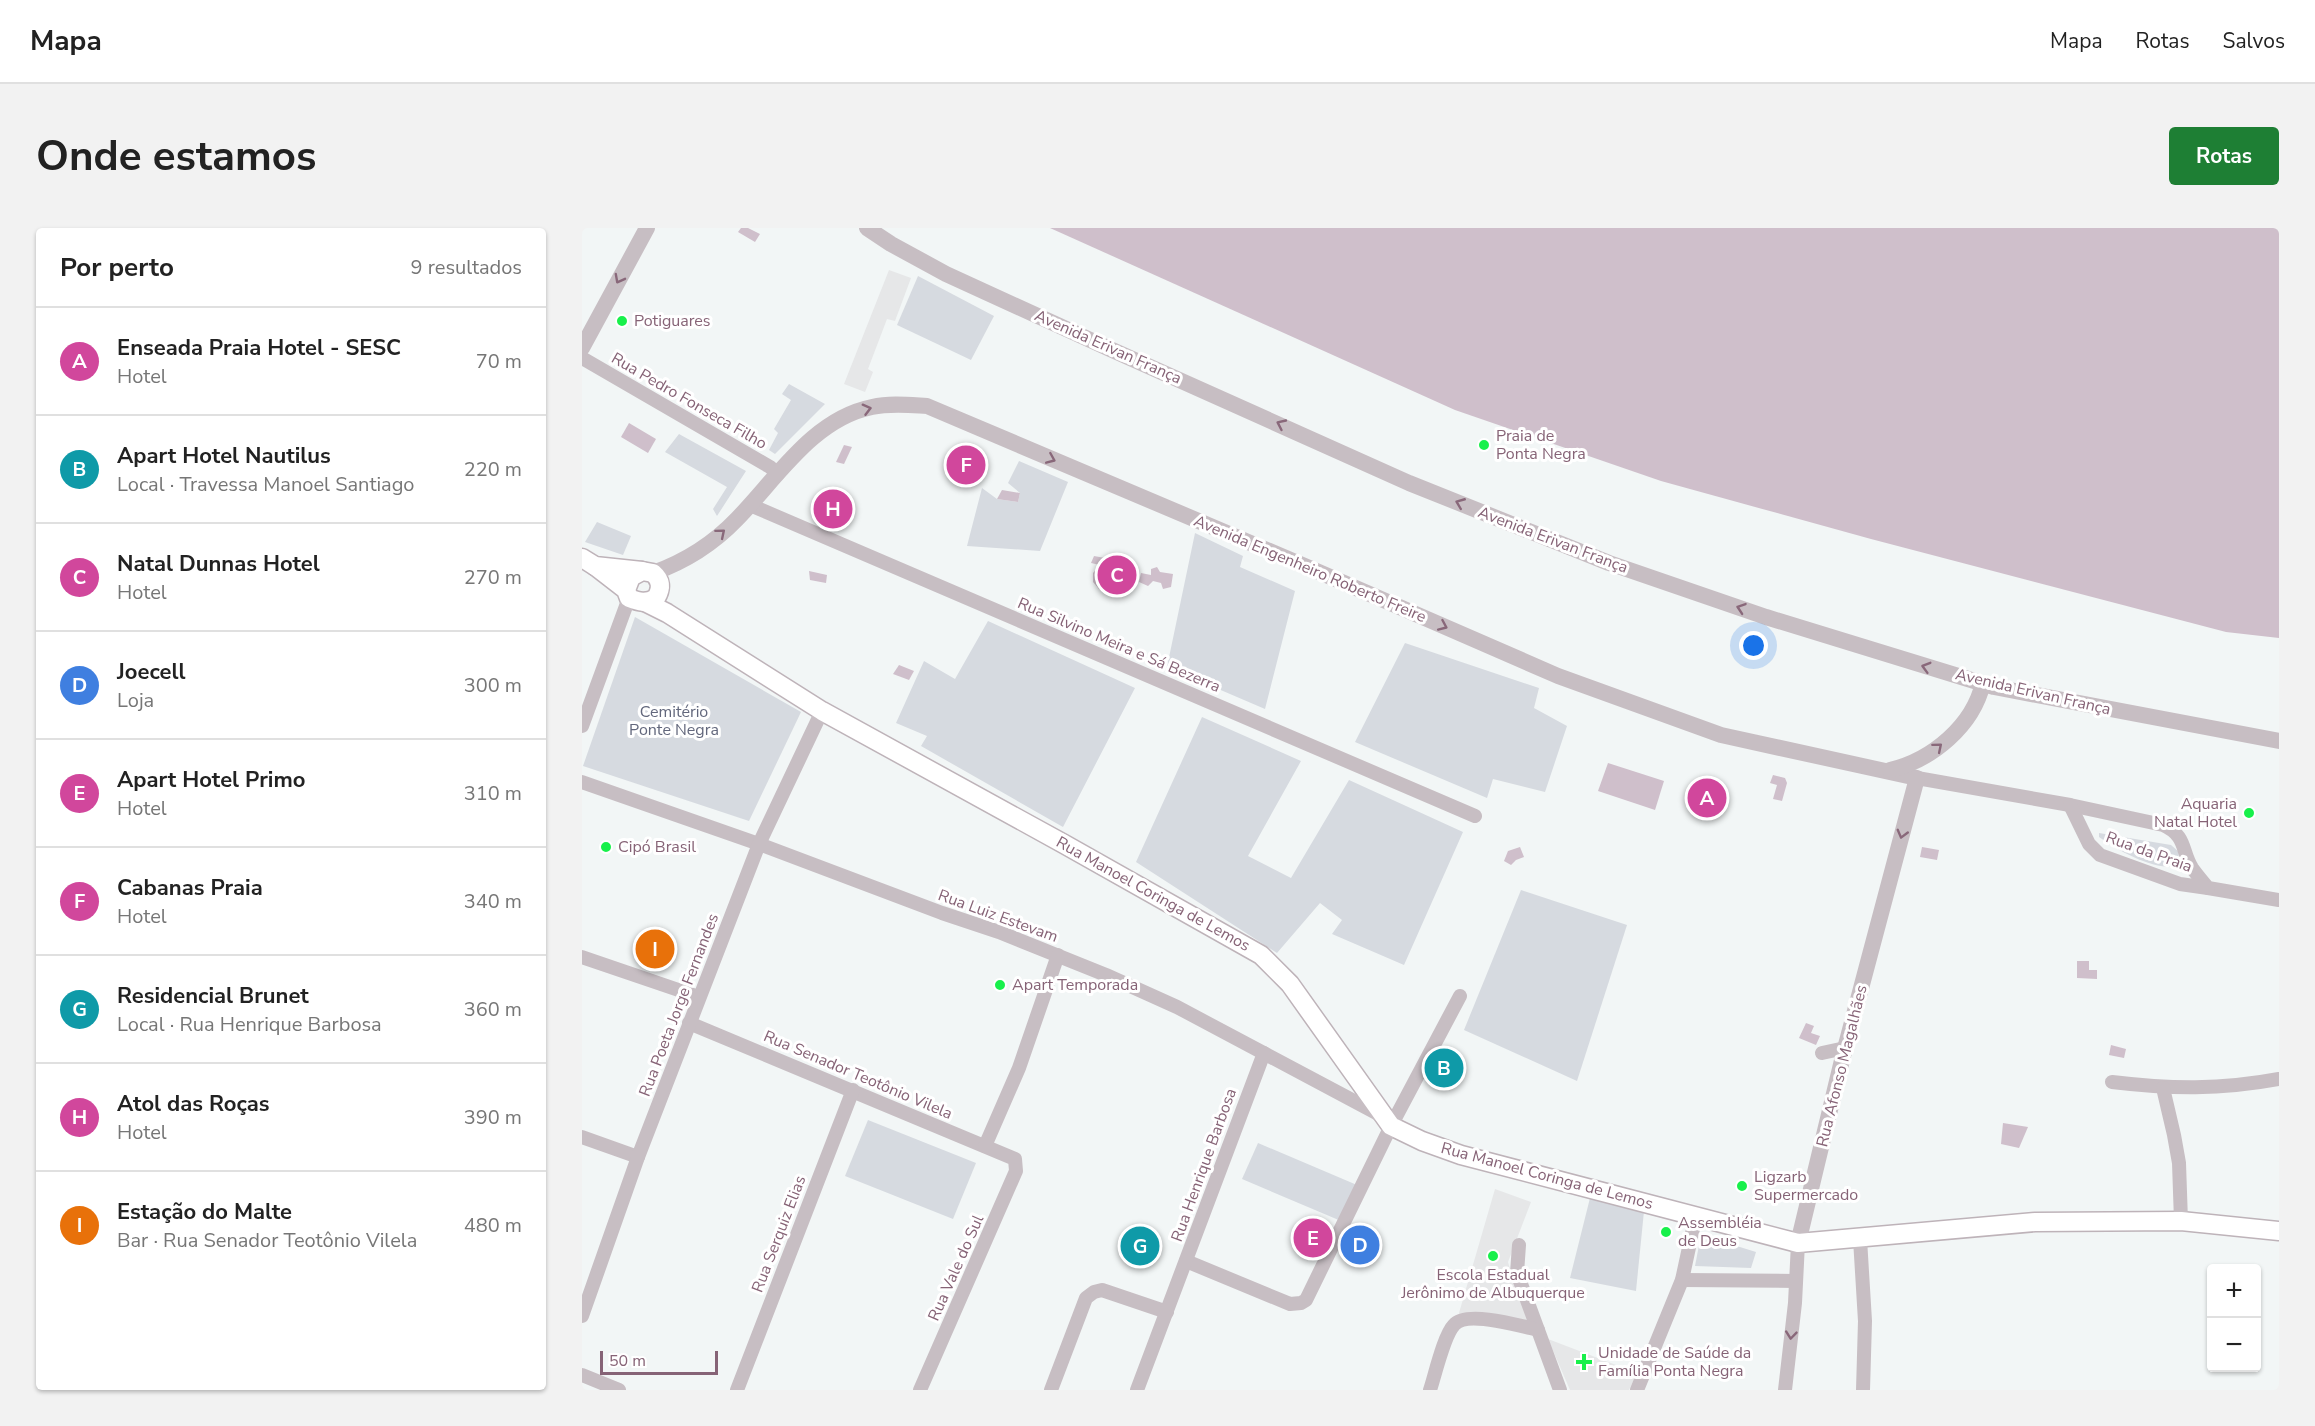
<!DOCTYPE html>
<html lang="pt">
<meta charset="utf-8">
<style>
:root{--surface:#fff;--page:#f2f2f2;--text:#222;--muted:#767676;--line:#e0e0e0;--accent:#1e7f34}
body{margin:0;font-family:"Nunito Sans",sans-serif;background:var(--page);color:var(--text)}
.controls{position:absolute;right:18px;bottom:18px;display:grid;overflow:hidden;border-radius:6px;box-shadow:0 2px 4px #0004}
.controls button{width:54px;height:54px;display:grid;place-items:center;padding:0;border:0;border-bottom:2px solid var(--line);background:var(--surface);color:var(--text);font:30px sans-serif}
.scale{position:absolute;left:18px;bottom:15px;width:118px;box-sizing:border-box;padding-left:6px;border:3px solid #866376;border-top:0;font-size:16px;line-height:21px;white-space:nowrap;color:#866376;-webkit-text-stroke:4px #fff;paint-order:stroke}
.you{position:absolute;left:1172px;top:418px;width:21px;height:21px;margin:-15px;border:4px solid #fff;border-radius:50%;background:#1a73e8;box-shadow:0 0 0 9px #1a73e833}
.badge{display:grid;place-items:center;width:39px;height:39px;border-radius:50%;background:var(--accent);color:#fff;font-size:20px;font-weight:700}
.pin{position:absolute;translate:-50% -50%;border:3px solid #fff;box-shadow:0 2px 6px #0006}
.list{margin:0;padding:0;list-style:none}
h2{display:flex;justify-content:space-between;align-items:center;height:78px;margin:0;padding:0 24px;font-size:26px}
h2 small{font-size:20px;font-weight:400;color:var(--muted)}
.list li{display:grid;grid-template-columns:39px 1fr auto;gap:18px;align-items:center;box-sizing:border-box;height:108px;padding:0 24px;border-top:2px solid var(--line)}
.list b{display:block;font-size:22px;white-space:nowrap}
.list p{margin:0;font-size:20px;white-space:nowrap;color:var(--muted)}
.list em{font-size:20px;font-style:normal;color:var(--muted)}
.map{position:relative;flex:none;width:1697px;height:1162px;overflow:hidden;border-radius:6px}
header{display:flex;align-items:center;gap:36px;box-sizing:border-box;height:84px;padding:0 30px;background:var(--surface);border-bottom:2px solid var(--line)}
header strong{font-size:28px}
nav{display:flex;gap:33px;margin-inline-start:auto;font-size:21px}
.intro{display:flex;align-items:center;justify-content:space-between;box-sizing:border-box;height:144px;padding:0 36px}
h1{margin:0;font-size:42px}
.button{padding:15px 27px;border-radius:6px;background:var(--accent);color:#fff;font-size:21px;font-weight:700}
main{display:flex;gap:36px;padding:0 36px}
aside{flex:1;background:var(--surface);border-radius:6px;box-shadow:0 2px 4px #0004}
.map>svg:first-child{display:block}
.built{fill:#e6e7e8}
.green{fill:#d6dae0}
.water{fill:#cfbfcb}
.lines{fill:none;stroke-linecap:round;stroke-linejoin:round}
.secondary-casing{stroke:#beb3b9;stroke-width:21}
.minor{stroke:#c7bec3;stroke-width:14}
.tertiary{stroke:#c7bec3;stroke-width:16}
.secondary{stroke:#fff;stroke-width:18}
.oneway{stroke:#89687a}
.poi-dot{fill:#18f04b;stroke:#fff;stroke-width:2}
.labels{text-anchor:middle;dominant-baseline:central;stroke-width:6;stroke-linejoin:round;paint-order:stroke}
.poi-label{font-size:16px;fill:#866376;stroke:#fff;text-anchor:start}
.street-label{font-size:16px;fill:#866376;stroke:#fff}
.park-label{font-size:16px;fill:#62677c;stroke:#fff}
</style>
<header>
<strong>Mapa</strong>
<nav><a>Mapa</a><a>Rotas</a><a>Salvos</a></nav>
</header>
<div class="intro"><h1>Onde estamos</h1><a class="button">Rotas</a></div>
<main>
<aside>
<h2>Por perto<small>9 resultados</small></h2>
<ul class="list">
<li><span class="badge" style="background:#d1479c">A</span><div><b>Enseada Praia Hotel - SESC</b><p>Hotel</p></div><em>70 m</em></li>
<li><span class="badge" style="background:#0f9aa8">B</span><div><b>Apart Hotel Nautilus</b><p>Local · Travessa Manoel Santiago</p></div><em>220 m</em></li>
<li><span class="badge" style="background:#d1479c">C</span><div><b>Natal Dunnas Hotel</b><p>Hotel</p></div><em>270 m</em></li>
<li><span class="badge" style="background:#3f7fe0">D</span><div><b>Joecell</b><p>Loja</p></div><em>300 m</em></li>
<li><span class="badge" style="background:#d1479c">E</span><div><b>Apart Hotel Primo</b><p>Hotel</p></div><em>310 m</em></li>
<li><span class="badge" style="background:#d1479c">F</span><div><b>Cabanas Praia</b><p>Hotel</p></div><em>340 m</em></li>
<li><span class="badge" style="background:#0f9aa8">G</span><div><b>Residencial Brunet</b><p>Local · Rua Henrique Barbosa</p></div><em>360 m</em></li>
<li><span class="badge" style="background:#d1479c">H</span><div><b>Atol das Roças</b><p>Hotel</p></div><em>390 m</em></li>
<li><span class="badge" style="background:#e8710a">I</span><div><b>Estação do Malte</b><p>Bar · Rua Senador Teotônio Vilela</p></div><em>480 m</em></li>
</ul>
</aside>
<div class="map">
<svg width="1697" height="1162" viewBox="0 0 1697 1162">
<rect width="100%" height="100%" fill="#f2f6f6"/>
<g class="built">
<path d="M 307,42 L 329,50 L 313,93 L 305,91 L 286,141 L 291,144 L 283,164 L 262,156 Z"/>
<path d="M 913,961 L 949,974 L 926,1034 L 937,1071 L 950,1096 L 878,1087 L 877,1085 Z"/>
<path d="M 966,1111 L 1055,1145 L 1047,1162 L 988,1162 Z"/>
</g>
<g class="green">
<path d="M 336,48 L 412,88 L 389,132 L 315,97 Z"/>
<path d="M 207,156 L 243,176 L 193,226 L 187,222 L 196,205 L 192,201 L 209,172 L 200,166 Z"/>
<path d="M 97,206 L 164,243 L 135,288 L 131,281 L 145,259 L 83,224 Z"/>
<path d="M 437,233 L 486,254 L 458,323 L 385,318 L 400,260 L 415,271 L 436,274 L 438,265 L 426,255 Z"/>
<path d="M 15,294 L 49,308 L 41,327 L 3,314 Z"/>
<path d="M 613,305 L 661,328 L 658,339 L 713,363 L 683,481 L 585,439 Z"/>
<path d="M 53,389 L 219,484 L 167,593 L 1,538 Z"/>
<path d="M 406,393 L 553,460 L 481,599 L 339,518 L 345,508 L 314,495 L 342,433 L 373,451 Z"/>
<path d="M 823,415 L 957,460 L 952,480 L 985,498 L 963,564 L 911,551 L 905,570 L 773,514 Z"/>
<path d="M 620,489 L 719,533 L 666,628 L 709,650 L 767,552 L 881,604 L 822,737 L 750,706 L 760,692 L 738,675 L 695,725 L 554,634 Z"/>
<path d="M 1517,605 L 1589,617 L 1597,624 L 1596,634 L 1592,639 C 1567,640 1537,623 1517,609 Z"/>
<path d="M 939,662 L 1045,697 L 995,853 L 882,802 Z"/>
<path d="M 286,892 L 394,935 L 371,991 L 263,948 Z"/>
<path d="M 676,915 L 775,957 L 759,993 L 660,951 Z"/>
<path d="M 1008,970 L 1062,983 L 1054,1063 L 988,1050 Z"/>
<path d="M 1119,1007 L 1174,1024 L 1169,1040 L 1113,1038 Z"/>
</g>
<g class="water">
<path d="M 159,0 L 166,0 L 178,6 L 173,14 L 156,4 Z"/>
<path d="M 468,0 L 1697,0 L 1697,410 L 1644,404 L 1289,311 L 1079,253 L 873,182 Z"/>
<path d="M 47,195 L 74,211 L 66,225 L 39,209 Z"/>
<path d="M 262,217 L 270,219 L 262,236 L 254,234 Z"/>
<path d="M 420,262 L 438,265 L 436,274 L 415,271 Z"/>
<path d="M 512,328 L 523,330 L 522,337 L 527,341 L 528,354 L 523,360 L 517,361 L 511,354 L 511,345 L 518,337 L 509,335 Z"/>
<path d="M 575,339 L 578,344 L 591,346 L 589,359 L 581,361 L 579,355 L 571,353 L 566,358 L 557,354 L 559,345 L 569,347 L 569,341 Z"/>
<path d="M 227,343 L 245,347 L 244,355 L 228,352 Z"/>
<path d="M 317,437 L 332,443 L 327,452 L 311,446 Z"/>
<path d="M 1026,535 L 1082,553 L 1073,582 L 1016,563 Z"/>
<path d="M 1191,547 L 1203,550 L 1205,555 L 1200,573 L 1191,571 L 1195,557 L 1188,555 Z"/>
<path d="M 938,619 L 942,629 L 934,632 L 929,637 L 922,633 L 926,623 Z"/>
<path d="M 1340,619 L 1357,622 L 1355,632 L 1338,629 Z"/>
<path d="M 1495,733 L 1507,733 L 1507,742 L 1515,742 L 1515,751 L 1495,750 Z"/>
<path d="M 1224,795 L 1232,798 L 1229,805 L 1238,808 L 1234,817 L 1217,810 Z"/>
<path d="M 1529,817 L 1544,821 L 1542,830 L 1527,827 Z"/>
<path d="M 1421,895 L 1446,899 L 1437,920 L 1419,916 Z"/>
</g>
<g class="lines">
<g class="secondary-casing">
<g id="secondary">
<path d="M 0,330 L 13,338 L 60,343"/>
<path d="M 13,338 L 44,362 L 47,370 C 57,374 64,376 74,370 C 80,360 79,352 71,345 L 60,343 L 49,349 L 44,362"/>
<path d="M 63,374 L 85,385 L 240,483 L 482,616 L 679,727 L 708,756 L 809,898 L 840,913 L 879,927 L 1216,1015 L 1453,994 L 1599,993 L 1697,1003"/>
</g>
</g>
<g class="minor">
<path d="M 0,130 L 188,239 L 196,246"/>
<path d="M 168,277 L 893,588"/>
<path d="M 0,498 L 47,370"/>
<path d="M 1335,550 L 1488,577 L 1581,597 C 1605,608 1599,622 1610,640 C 1615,647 1621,654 1626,660 L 1697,672"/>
<path d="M 0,554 L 177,616 L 360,685 L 417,704 L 524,747 L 595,779 L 802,889"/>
<path d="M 1488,577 L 1507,616 L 1518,627 L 1598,656 L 1626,660"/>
<path d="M 0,729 L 117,769"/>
<path d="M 107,795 L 433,931 L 434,943 L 338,1162"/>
<path d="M 1240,825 L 1263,820"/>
<path d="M 1530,854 C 1588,861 1639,862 1697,851"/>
<path d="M 1581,860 L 1592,907 L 1597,935 L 1599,993"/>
<path d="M 0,909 L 56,929"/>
<path d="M 403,918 L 437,840 L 476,727"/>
<path d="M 1278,1011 L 1283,1093 L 1281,1162"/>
<path d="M 937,1017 L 935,1045 L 978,1162"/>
<path d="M 604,1033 L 708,1076 L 719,1075 L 724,1072 L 809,898 L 878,768"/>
<path d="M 1100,1052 L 1214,1053"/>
<path d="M 0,1088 L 56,929 L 177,616 L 240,483"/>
<path d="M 0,1147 L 37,1162"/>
<path d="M 155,1162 L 271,862"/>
<path d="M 469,1162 L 504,1070 L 512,1064 L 520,1062 L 585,1084"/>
<path d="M 555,1162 L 682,825"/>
<path d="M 848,1162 C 853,1147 862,1107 872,1097 C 884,1082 939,1098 956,1102"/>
<path d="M 1055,1162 L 1100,1052 L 1114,987"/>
<path d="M 1203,1162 L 1213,1075 L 1216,1015"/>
</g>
<g class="tertiary">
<path d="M 285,0 L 309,16 L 364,46 L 528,121 L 827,255 L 1027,335 L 1184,389 L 1412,459 L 1697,513"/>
<path d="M 0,120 L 65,0"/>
<path d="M 71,345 C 102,334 132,315 155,291 C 195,250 231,191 290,179 C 308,175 327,177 345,178 L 737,344 L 976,448 L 1139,507 L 1335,550 L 1261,828 L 1216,1015"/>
<path d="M 1308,542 C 1350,532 1391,498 1401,455"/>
</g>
<use href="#secondary" class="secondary"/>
</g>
<defs><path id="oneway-chevron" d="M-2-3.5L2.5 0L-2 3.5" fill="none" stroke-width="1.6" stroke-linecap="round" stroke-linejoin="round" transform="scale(1.5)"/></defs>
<g class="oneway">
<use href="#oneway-chevron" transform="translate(37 51) rotate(118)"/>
<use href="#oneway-chevron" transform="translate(285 181) rotate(-15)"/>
<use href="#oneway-chevron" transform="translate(699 196) rotate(-155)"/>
<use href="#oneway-chevron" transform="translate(469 231) rotate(23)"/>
<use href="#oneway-chevron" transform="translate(878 275) rotate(-158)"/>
<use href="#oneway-chevron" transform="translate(139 305) rotate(-40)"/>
<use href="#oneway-chevron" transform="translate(1159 380) rotate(-161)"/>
<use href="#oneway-chevron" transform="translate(861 398) rotate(24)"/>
<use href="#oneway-chevron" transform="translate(1344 439) rotate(-164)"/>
<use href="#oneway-chevron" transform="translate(1356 519) rotate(-40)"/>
<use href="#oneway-chevron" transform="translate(1320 606) rotate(105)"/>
<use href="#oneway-chevron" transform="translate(1209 1107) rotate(96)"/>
</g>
<g class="poi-dot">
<circle cx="40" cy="93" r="6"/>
<circle cx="902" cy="217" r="6"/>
<circle cx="1667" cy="585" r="6"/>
<circle cx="24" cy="619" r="6"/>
<circle cx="418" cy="757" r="6"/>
<circle cx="1160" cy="958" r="6"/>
<circle cx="1084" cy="1004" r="6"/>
<circle cx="911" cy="1028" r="6"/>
<path d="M999 1125h6v6h6v6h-6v6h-6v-6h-6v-6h6z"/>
</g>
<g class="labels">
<g class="poi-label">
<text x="52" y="93">Potiguares</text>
<text x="914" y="208">Praia de<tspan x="914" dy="18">Ponta Negra</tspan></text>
<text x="1655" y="576" text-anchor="end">Aquaria<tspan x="1655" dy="18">Natal Hotel</tspan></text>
<text x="36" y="619">Cipó Brasil</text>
<text x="430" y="757">Apart Temporada</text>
<text x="1172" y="949">Ligzarb<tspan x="1172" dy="18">Supermercado</tspan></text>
<text x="1096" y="995">Assembléia<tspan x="1096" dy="18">de Deus</tspan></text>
<text x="911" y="1047" text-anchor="middle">Escola Estadual<tspan x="911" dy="18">Jerônimo de Albuquerque</tspan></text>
<text x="1016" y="1125">Unidade de Saúde da<tspan x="1016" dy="18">Família Ponta Negra</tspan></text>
</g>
<g class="street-label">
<text transform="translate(526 119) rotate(24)">Avenida Erivan França</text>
<text transform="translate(107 173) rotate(30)">Rua Pedro Fonseca Filho</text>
<text transform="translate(971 312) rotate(21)">Avenida Erivan França</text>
<text transform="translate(728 341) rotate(23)">Avenida Engenheiro Roberto Freire</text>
<text transform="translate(537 417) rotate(23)">Rua Silvino Meira e Sá Bezerra</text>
<text transform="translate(1451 464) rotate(13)">Avenida Erivan França</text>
<text transform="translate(1567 624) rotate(20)">Rua da Praia</text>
<text transform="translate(571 666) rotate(29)">Rua Manoel Coringa de Lemos</text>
<text transform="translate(416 688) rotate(20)">Rua Luiz Estevam</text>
<text transform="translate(97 777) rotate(-69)">Rua Poeta Jorge Fernandes</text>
<text transform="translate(1260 838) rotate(-76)">Rua Afonso Magalhães</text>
<text transform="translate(276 847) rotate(23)">Rua Senador Teotônio Vilela</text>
<text transform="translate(622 937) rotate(-70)">Rua Henrique Barbosa</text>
<text transform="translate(965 948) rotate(15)">Rua Manoel Coringa de Lemos</text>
<text transform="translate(197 1006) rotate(-69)">Rua Serquiz Elias</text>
<text transform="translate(374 1040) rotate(-66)">Rua Vale do Sul</text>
</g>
<g class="park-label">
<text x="92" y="484">Cemitério<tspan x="92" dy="18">Ponte Negra</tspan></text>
</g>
</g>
</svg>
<div class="controls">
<button>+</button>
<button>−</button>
</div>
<div class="scale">50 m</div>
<div class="you"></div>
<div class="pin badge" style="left:1125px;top:570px;background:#d1479c">A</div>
<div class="pin badge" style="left:862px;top:840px;background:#0f9aa8">B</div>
<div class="pin badge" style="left:535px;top:347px;background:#d1479c">C</div>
<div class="pin badge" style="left:778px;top:1017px;background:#3f7fe0">D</div>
<div class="pin badge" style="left:731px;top:1010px;background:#d1479c">E</div>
<div class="pin badge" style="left:384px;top:237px;background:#d1479c">F</div>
<div class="pin badge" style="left:558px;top:1018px;background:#0f9aa8">G</div>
<div class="pin badge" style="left:251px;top:281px;background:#d1479c">H</div>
<div class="pin badge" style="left:73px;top:721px;background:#e8710a">I</div>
</div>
</main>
